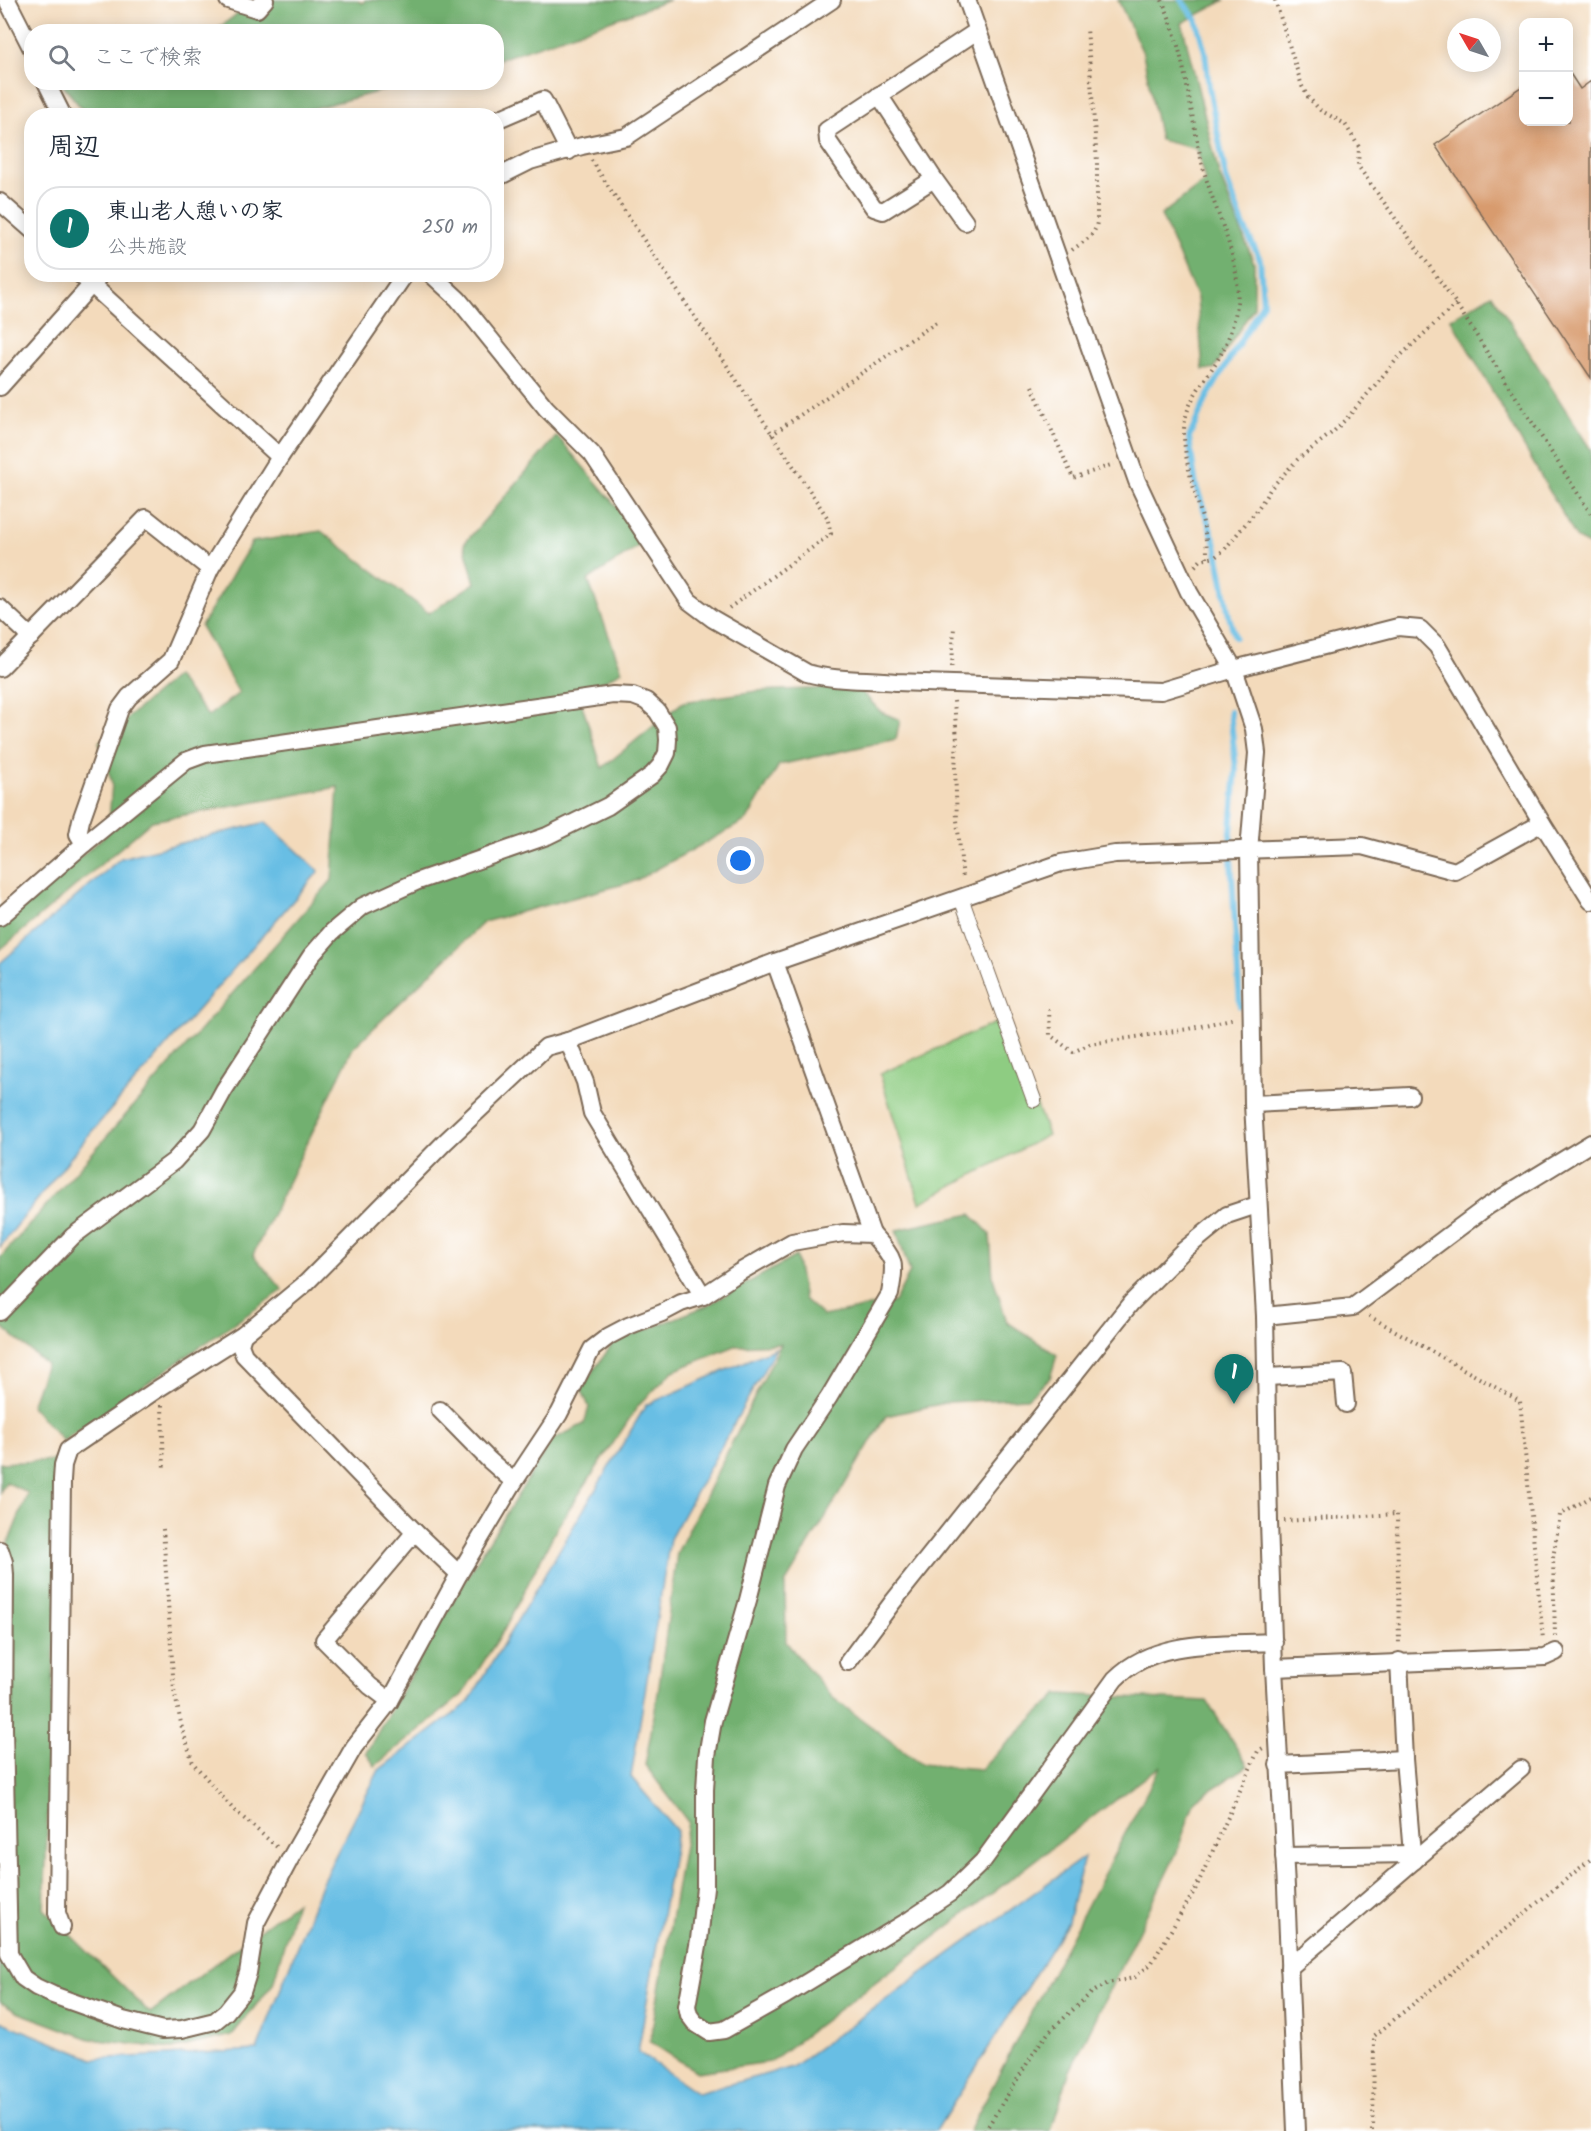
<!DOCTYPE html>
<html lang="ja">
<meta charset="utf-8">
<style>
:root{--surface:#fff;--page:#f2f2f3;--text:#1f2937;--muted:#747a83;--line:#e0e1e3;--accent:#0f766e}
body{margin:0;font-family:Kalam,"Klee One",sans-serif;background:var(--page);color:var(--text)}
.controls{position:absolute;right:18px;top:18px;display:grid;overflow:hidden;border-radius:12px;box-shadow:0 3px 15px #0003}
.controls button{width:54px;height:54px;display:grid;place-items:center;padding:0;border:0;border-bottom:2px solid var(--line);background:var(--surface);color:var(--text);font:30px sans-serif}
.compass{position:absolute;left:1447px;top:18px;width:54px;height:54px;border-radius:50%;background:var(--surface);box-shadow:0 3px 15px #0003;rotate:309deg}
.you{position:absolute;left:741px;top:861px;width:21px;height:21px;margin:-15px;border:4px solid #fff;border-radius:50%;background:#1a73e8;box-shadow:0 0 0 9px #1a73e833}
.badge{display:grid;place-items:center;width:39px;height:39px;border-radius:50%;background:var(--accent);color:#fff;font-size:20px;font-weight:700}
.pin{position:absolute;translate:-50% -50px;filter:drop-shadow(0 2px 3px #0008)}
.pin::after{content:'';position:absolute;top:32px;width:21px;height:18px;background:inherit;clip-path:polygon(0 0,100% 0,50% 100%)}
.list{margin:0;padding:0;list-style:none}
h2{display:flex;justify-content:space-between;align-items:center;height:78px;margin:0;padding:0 24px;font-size:26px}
h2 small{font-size:20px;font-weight:400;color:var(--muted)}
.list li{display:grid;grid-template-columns:39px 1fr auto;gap:18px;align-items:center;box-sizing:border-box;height:84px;margin:0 12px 12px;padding:0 12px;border:2px solid var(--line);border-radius:24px}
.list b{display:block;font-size:22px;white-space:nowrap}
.list p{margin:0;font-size:20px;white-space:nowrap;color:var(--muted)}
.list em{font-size:20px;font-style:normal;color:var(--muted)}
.icon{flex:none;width:33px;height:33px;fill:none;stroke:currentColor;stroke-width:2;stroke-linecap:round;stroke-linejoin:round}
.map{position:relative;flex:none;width:1591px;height:2131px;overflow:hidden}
.search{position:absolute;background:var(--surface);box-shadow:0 3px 15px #0003;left:24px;top:24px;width:480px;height:66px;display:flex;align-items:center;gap:15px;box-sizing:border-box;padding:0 21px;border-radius:24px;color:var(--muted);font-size:22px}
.panel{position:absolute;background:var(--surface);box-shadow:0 3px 15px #0003;left:24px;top:108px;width:480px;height:174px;border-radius:24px}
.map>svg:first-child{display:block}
.green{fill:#8ecc82;stroke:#647b50;stroke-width:1.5}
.forest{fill:#72b070;stroke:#566d47;stroke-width:1.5}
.water{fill:#67bee4;stroke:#517481;stroke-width:1.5}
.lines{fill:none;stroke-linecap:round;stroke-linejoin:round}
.stream{stroke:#67bee4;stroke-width:6}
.building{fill:#d89b6e}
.pedestrian-casing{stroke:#7b6855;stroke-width:16}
.minor-casing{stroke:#7b6855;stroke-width:20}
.path{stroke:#7b6855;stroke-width:4;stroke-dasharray:1.5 4.5;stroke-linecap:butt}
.pedestrian{stroke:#fff;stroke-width:14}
.minor{stroke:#fff;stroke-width:16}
</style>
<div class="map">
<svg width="1591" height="2131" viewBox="0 0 1591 2131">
<rect width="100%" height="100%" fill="#fff"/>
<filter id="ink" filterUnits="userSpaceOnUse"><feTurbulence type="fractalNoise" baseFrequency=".0167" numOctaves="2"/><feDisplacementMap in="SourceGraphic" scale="12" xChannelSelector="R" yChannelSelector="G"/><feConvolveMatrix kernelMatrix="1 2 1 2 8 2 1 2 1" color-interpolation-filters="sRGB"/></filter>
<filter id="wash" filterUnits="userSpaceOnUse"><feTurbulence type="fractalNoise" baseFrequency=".008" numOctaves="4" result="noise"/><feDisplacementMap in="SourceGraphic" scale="24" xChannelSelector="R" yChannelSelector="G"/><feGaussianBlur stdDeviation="1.35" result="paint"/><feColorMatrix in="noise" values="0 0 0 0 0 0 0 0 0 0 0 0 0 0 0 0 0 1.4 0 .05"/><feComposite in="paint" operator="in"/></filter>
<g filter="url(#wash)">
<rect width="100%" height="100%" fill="#f3dabb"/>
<path class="green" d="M 1004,1019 L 1048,1135 L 920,1203 L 880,1074 Z"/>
<g class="forest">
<path d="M 256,0 L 355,0 L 363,3 L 365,0 L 670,0 L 497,60 L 496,32 L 213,32 Z"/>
<path d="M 1118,0 L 1225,0 L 1182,23 L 1219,174 L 1254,263 L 1254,307 L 1214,369 L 1203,370 L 1197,298 L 1161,215 L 1205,181 L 1197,149 L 1160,140 L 1143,53 Z"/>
<path d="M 61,83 L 60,83 L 412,83 L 288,115 L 87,115 Z"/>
<path d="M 1492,294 L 1591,450 L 1591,546 L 1577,539 L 1451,319 Z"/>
<path d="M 557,436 L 646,541 L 588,580 L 622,671 L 579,695 L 602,768 L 683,702 L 757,691 L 857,687 L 881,712 L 900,720 L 896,739 L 779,765 L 747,820 L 635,881 L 484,922 L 353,1048 L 253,1255 L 283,1290 L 63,1441 L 31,1406 L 46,1364 L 0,1325 L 0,1258 L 332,880 L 338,787 L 152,821 L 0,950 L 0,926 L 108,833 L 112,783 L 99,742 L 176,676 L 208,716 L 239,693 L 201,626 L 252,542 L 321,531 L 429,613 L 475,583 L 464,544 Z"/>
<path d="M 971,1214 L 990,1234 L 993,1278 L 1007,1322 L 1057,1355 L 1050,1378 L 1027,1398 L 949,1402 L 886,1416 L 785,1584 L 786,1642 L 832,1697 L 921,1764 L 981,1769 L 1058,1694 L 1207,1701 L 1248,1766 L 1195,1800 L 1176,1854 L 1069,2073 L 1051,2131 L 969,2131 L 1161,1765 L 770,2062 L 697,2072 L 650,2042 L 688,1822 L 645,1765 L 658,1693 L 677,1553 L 781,1344 L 735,1346 L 673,1371 L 638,1406 L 559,1524 L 504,1630 L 462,1695 L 375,1766 L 366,1753 L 467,1577 L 552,1440 L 584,1424 L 589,1407 L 581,1388 L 613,1343 L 706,1306 L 796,1256 L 804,1299 L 823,1316 L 894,1302 L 910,1272 L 896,1230 Z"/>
<path d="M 62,1460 L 44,1909 L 150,2013 L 296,1902 L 273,1984 L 232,2035 L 172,2049 L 90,2039 L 17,2012 L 0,2002 L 0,1564 L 28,1493 L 6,1482 L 0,1492 L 0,1463 Z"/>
</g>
<g class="water">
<path d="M 266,822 L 319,871 L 86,1138 L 0,1247 L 0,963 L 121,858 Z"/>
<path d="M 776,1348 L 670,1539 L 631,1777 L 677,1831 L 638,2052 L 698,2093 L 792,2067 L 1084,1857 L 1068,1922 L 936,2131 L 0,2131 L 0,2021 L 93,2059 L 257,2050 L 322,1882 L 379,1770 L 468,1703 L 646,1405 Z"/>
</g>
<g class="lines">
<g class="stream">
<path d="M 1181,0 L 1196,19 L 1205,52 L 1209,87 L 1226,178 L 1244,227 L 1260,259 L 1263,303 L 1206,399 L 1189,438 L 1196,486 L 1216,545 L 1229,616 L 1235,637"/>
<path d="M 1230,711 L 1236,769 L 1230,843 L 1240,1006"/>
</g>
</g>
<g id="blocks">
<path class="building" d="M 1569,72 L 1580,89 L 1591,81 L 1591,378 L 1435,145 L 1524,85 L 1524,122 L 1569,122 Z"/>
</g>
</g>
<g filter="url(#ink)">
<use href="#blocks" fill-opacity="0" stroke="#7b6855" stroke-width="1.5"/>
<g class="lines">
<g class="pedestrian-casing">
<path id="pedestrian" d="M 961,898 L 1034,1100"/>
</g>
<g class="minor-casing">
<g id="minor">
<path d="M 7,0 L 32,49"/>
<path d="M 228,0 L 257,9 L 265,0"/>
<path d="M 967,0 L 1137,481 L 1189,592 L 1234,669 L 1254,729 L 1257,753 L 1249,851 L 1253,1104 L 1265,1316 L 1269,1522 L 1274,1668 L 1286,1887 L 1296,2131"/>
<path d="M 46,82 L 63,116"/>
<path d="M 879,95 L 934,179 L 965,222"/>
<path d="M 496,120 L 543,100 L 569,151"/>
<path d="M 496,178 L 530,161 L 582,146 L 626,137 L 832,0"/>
<path d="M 934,179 L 883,211 L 874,208 L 828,141 L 827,130 L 977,31"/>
<path d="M 0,202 L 32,230"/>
<path d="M 80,274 L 280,457"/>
<path d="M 431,274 L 458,299 L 546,408 L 592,454 L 689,601 L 713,619 L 807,673 C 835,681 867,679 896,682 L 1161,691 L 1234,669 L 1398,627 L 1420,629 L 1437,646 L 1542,823 L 1591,901"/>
<path d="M 0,387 L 101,274"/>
<path d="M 0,608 L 31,637"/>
<path d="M 0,668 L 146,518 L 210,569"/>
<path d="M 84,844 L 78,834 L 81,820 L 120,709 L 129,697 L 171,660 L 210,569 L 280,457 L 405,274"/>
<path d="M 0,917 L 84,844 L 186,761 L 205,754 L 613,695 L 633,696 L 646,701 L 657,711 L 667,727 L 668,740 L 667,753 L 661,765 L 652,775 L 608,806 L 547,836 L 418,881 L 363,906 L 332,932 L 311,956 L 224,1090 L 202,1130 L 174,1161 L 73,1236 L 0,1312"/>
<path d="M 775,962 L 872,1234"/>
<path d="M 568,1041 L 585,1082 L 592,1113 L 703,1296"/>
<path d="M 1253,1104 L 1410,1096"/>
<path d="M 1265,1316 L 1353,1307 L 1488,1206 L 1591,1143"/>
<path d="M 243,1335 L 240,1345 L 244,1355 L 415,1532 L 459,1574"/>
<path d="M 1267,1377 L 1343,1373 L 1346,1404"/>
<path d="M 440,1410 L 489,1460 L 514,1482"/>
<path d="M 0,1550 L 4,1562 L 5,1575 L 4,1729 L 9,1954 L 23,1978 L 36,1987 L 53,1995 L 123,2020 L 163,2030 L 182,2029 L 215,2021 L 226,2012 L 242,1992 L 248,1973 L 256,1923 L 290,1859 L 354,1747 L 390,1701 L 459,1574 L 514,1482 L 559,1414 L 592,1349 L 609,1336 L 628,1326 L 662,1313 L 681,1303 L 703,1296 L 738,1273 L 792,1242 L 843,1233 L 872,1234 C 895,1260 896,1259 890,1294 L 829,1397 L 794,1449 L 777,1486 L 748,1600 L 713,1721 L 707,1756 L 705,1790 L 705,1887 L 699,1940 L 687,2006 L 689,2015 L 695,2023 L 709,2032 L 724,2030 L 786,1995 L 911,1919 L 950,1893 L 983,1861 L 1115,1679 C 1156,1638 1220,1645 1274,1642"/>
<path d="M 1399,1661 L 1404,1759 L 1412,1854"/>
<path d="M 848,1662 L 892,1603 L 1131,1303 L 1183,1251 L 1227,1215 L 1257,1205"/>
<path d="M 1274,1668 L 1545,1657 L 1556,1652"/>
<path d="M 390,1701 L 370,1686 L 324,1640 L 415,1532"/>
<path d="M 1278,1765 L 1404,1759"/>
<path d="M 1284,1856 L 1412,1854 L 1414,1861"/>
<path d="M 62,1927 L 57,1913 L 62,1480 L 63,1465 L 68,1450 L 156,1390 L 243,1335 L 306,1283 L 445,1142 L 546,1047 L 568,1041 L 775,962 L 1061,863 L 1115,854 L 1362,846 L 1455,871 L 1542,823"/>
<path d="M 1289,1968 L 1521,1769"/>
</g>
</g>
<g class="path">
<path d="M 1162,0 C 1186,53 1189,111 1203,167 C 1214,213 1245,263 1236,311 C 1233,326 1228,341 1221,354 C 1207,379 1185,400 1184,430 C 1183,474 1208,514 1207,559"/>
<path d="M 1275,0 L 1302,86 L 1308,97 L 1320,110 L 1345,124 L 1359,147 L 1358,166 L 1453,299 L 1591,514"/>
<path d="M 591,160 L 827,517 L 831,534 L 729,608"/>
<path d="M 1072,250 C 1084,241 1096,236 1097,221 L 1097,162 L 1087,28"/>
<path d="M 1032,386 L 1073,478 L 1114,464"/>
<path d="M 771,435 L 938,321"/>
<path d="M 1195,566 L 1201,560 L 1215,557 L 1224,550 L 1257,510 L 1271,488 L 1297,460 L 1333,432 L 1348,417 L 1398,358 L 1456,304"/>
<path d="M 952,667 L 954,626"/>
<path d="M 954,701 L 957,740 L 955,768 L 957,820 L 963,879"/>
<path d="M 1049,1009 L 1050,1035 L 1073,1052 L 1090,1044 L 1188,1029 L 1235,1018"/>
<path d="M 1369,1316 L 1520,1401 L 1543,1639"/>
<path d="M 162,1405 L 164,1471"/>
<path d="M 1284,1521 L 1397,1514 L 1399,1646"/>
<path d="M 163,1529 L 174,1690 L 182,1728 L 193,1763 L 233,1809 L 277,1847"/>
<path d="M 1555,1636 L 1553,1558 L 1560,1515 L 1591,1497"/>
<path d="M 985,2131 L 1038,2046 L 1049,2032 L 1090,1994 L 1108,1983 L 1134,1978 L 1151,1964 L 1195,1890 L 1258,1751 L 1263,1748"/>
<path d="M 1373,2131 L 1374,2036 L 1591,1859"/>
</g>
<use href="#pedestrian" class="pedestrian"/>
<use href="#minor" class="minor"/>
</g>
</g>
</svg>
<div class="controls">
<button>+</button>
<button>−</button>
</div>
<svg class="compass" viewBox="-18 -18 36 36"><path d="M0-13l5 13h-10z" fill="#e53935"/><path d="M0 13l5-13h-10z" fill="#747a83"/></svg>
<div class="you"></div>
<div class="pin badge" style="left:1234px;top:1404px">1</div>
<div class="search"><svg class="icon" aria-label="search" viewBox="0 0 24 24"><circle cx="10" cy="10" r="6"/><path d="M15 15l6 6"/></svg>ここで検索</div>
<section class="panel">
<h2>周辺<small></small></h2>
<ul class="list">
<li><span class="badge">1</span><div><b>東山老人憩いの家</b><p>公共施設</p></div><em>250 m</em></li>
</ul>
</section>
</div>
